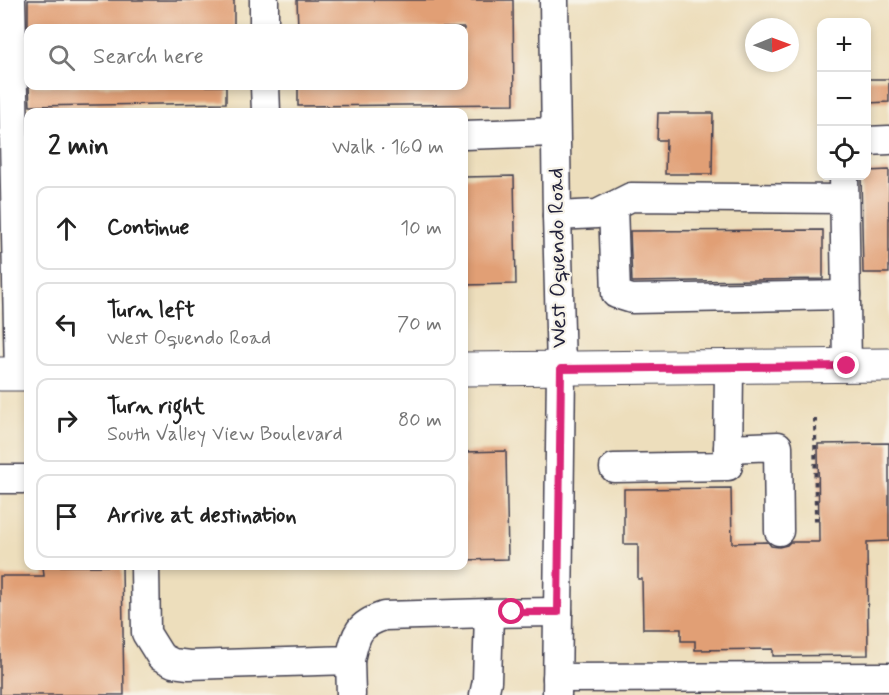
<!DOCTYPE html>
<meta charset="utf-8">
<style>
:root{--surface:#fff;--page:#f2f2f2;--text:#222;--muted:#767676;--line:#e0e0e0}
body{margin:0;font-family:Mynerve,sans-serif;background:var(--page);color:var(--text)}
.controls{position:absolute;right:18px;top:18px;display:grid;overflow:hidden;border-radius:12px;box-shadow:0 3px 9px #0003}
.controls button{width:54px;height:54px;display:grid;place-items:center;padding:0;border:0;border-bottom:2px solid var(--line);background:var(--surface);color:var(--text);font:30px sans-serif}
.compass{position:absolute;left:745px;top:18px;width:54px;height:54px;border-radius:50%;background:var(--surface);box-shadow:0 3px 9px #0003;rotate:89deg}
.stop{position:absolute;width:18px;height:18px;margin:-14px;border:4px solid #db2777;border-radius:50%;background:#fff}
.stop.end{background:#db2777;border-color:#fff;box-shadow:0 2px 6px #0008}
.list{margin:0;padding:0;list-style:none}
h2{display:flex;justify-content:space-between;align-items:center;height:78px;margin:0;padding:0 24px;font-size:26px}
h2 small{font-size:20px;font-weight:400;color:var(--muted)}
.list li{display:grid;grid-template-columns:39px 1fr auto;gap:18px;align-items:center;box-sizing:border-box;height:84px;margin:0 12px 12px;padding:0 12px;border:2px solid var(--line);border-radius:12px}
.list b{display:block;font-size:22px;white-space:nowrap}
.list p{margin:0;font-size:20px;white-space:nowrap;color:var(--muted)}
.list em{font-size:20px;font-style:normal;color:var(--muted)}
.icon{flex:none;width:33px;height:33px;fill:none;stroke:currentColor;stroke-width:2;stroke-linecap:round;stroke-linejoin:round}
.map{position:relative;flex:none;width:889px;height:695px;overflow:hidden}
.search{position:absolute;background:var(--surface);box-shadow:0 3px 9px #0003;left:24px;top:24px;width:444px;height:66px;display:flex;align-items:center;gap:15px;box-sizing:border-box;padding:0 21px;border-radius:12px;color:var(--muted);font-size:22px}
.panel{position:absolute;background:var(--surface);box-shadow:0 3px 9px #0003;left:24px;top:108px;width:444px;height:462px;border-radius:12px}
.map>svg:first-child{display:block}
.building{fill:#e19f74}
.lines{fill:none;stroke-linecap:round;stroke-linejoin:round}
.minor-casing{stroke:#403e4e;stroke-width:31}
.major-casing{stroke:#403e4e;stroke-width:35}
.path{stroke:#403e4e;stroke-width:4;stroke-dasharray:4.5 4.5;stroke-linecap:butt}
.minor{stroke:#fff;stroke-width:28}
.major{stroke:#fff;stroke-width:33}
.route{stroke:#db2777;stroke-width:8}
.labels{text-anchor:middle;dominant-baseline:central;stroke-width:4.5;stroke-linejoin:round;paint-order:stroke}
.street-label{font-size:22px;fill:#22223b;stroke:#f7f3e8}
</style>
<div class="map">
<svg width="889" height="695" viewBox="0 0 889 695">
<rect width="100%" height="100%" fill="#f7f3e8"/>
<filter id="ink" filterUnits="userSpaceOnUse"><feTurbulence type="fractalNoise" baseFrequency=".0167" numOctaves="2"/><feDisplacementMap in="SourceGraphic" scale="12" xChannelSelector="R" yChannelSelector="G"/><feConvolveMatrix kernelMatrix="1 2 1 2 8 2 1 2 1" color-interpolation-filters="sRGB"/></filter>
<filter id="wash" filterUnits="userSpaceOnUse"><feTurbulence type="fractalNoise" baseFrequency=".008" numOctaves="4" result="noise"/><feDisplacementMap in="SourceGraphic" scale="24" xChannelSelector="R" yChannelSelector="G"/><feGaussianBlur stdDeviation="1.35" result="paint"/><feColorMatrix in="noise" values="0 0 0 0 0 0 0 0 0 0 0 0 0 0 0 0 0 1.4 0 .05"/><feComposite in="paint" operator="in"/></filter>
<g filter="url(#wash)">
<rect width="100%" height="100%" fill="#eddebc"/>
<g id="blocks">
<g class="building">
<rect x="28" y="0" width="206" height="28"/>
<path d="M 297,0 L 513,0 L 514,104 L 298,106 L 298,86 L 464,86 L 464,28 L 298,28 Z"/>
<path d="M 867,79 L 889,79 L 889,102 L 867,103 Z"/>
<path d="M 29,86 L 226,86 L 226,103 L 30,106 Z"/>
<path d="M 658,113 L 713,113 L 712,174 L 665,174 L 666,140 L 657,140 Z"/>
<path d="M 889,170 L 889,273 L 863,273 L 861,176 L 867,176 L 867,171 Z"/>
<path d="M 514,176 L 516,284 L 464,285 L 464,177 Z"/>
<path d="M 823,230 L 823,279 L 632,282 L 630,231 Z"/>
<path d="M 889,443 L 889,541 L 867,542 L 868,655 L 773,656 L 773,649 L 695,650 L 695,641 L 681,641 L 681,629 L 643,629 L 642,579 L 638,579 L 638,544 L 624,544 L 624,489 L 731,488 L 732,543 L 768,542 L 771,546 L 779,547 L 787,545 L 790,542 L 819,542 L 818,444 Z"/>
<path d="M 506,451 L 508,559 L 464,560 L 464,452 Z"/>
<path d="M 43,566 L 122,566 L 124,695 L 0,695 L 0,576 L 44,576 Z"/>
</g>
</g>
</g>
<g filter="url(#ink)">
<use href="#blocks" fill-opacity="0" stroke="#403e4e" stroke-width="1.5"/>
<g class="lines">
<g class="minor-casing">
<g id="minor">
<path d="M 11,0 L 19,374"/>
<path d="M 264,0 L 264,28"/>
<path d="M 554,0 L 557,216 L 561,369 L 557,695"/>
<path d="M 265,86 L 266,112"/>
<path d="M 464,135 L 555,132"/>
<path d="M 866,141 L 889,140"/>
<path d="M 844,176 L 847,365"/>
<path d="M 613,206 L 616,294 L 632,299 L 846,295"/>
<path d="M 557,216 L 597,214 L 631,197 L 844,199"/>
<path d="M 728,448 L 778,446 L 779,531"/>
<path d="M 614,468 L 728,466 L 729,367"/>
<path d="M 0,479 L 28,479"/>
<path d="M 145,566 L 146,633 L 161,657 L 173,663 L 189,665 L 350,660 C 356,634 357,625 384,616 L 489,613 L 558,612"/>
<path d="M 350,660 L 351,695"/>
<path d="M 557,678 L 889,677"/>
<path d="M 484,695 L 487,681 L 489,613"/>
</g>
</g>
<g class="major-casing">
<g id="major">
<path d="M 464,369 L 889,365"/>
<path d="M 0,374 L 28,374"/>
</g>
</g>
<path class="path" d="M 815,418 L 816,524"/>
<use href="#minor" class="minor"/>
<use href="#major" class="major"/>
</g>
</g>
<g class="lines" filter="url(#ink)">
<path class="route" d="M 512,612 L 558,612 L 561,369 L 847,366"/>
</g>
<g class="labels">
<g class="street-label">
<text transform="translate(558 258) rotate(-91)">West Oquendo Road</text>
</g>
</g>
</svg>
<div class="controls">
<button>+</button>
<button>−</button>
<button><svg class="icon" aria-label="locate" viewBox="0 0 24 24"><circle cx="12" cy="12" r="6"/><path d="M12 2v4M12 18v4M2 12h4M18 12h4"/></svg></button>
</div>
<svg class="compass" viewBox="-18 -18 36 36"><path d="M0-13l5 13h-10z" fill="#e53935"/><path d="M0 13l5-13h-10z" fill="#767676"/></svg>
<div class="stop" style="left:512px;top:612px"></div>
<div class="stop end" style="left:847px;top:366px"></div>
<div class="search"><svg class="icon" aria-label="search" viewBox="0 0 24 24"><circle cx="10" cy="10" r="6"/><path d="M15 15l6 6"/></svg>Search here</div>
<section class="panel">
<h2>2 min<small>Walk · 160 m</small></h2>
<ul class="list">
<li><svg class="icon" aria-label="ahead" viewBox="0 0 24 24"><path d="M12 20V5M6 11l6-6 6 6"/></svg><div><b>Continue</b></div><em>10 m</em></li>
<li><svg class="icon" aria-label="left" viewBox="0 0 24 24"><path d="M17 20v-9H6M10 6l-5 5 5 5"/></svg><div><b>Turn left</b><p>West Oquendo Road</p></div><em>70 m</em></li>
<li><svg class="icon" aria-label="right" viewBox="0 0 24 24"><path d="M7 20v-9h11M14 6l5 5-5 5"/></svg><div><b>Turn right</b><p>South Valley View Boulevard</p></div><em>80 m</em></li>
<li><svg class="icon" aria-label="arrive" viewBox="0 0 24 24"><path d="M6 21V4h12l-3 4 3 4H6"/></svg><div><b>Arrive at destination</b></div></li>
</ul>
</section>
</div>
